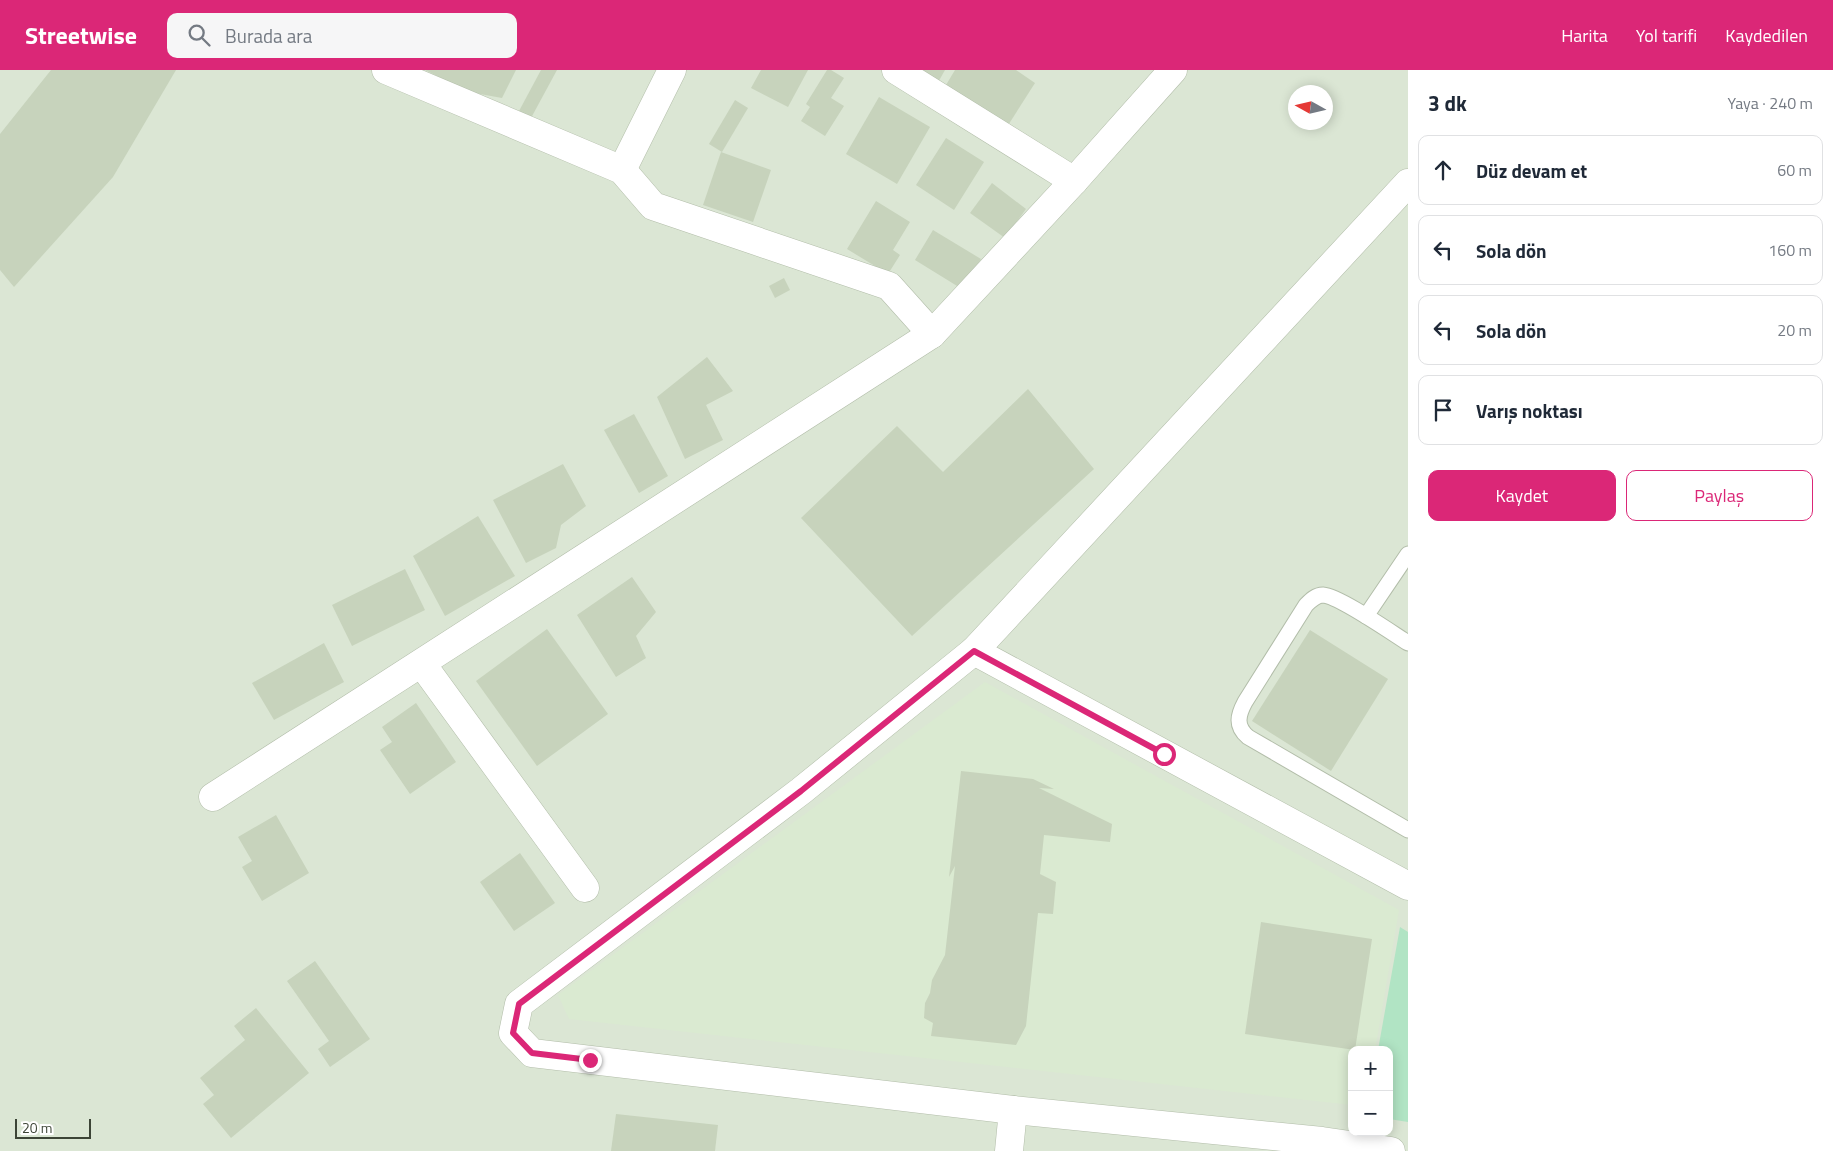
<!DOCTYPE html>
<html lang="tr">
<meta charset="utf-8">
<style>
:root{--surface:#fff;--page:#f6f6f7;--text:#1f2937;--muted:#747a83;--line:#e0e1e3;--accent:#db2777}
body{margin:0;font-family:"Titillium Web",sans-serif;background:var(--page);color:var(--text)}
.controls{position:absolute;right:15px;bottom:15px;display:grid;overflow:hidden;border-radius:10px;box-shadow:0 2px 12px #0003}
.controls button{width:45px;height:45px;display:grid;place-items:center;padding:0;border:0;border-bottom:1px solid var(--line);background:var(--surface);color:var(--text);font:25px sans-serif}
.compass{position:absolute;left:1288px;top:15px;width:45px;height:45px;border-radius:50%;background:var(--surface);box-shadow:0 2px 12px #0003;rotate:278deg}
.scale{position:absolute;left:15px;bottom:12px;width:76px;box-sizing:border-box;padding-left:5px;border:2px solid #3c4436;border-top:0;font-size:14px;line-height:18px;white-space:nowrap;color:#3c4436;-webkit-text-stroke:4px #fff;paint-order:stroke}
.stop{position:absolute;width:15px;height:15px;margin:-11px;border:4px solid #db2777;border-radius:50%;background:#fff}
.stop.end{background:#db2777;border-color:#fff;box-shadow:0 1px 5px #0008}
.list{margin:0;padding:0;list-style:none}
h2{display:flex;justify-content:space-between;align-items:center;height:65px;margin:0;padding:0 20px;font-size:21px}
h2 small{font-size:16px;font-weight:400;color:var(--muted)}
.list li{display:grid;grid-template-columns:32px 1fr auto;gap:15px;align-items:center;box-sizing:border-box;height:70px;margin:0 10px 10px;padding:0 10px;border:1px solid var(--line);border-radius:10px}
.list b{display:block;font-size:19px;white-space:nowrap}
.list em{font-size:16px;font-style:normal;color:var(--muted)}
.actions{display:flex;gap:10px;padding:15px 20px}
.actions a{flex:1;padding:11px 0;border:1px solid var(--accent);border-radius:10px;text-align:center;font-size:18px;color:var(--accent)}
.actions .main{background:var(--accent);color:#fff}
.icon{flex:none;width:28px;height:28px;fill:none;stroke:currentColor;stroke-width:2;stroke-linecap:round;stroke-linejoin:round}
.map{position:relative;flex:none;width:1408px;height:1081px;overflow:hidden}
header{display:flex;align-items:center;gap:30px;box-sizing:border-box;height:70px;padding:0 25px;background:var(--accent);color:#fff}
header strong{font-size:24px}
nav{display:flex;gap:28px;margin-inline-start:auto;font-size:18px}
.search{width:350px;height:45px;background:var(--page);display:flex;align-items:center;gap:12px;box-sizing:border-box;padding:0 18px;border-radius:10px;color:var(--muted);font-size:19px}
main{display:flex}
aside{flex:1;background:var(--surface)}
.map>svg:first-child{display:block}
.residential{fill:#dbe6d4;fill-rule:evenodd}
.education{fill:#daead1}
.green{fill:#b1e4c4}
.building{fill:#c7d3bc}
.lines{fill:none;stroke-linecap:round;stroke-linejoin:round}
.lane-casing{stroke:#b2bda9;stroke-width:17}
.street-casing{stroke:#b2bda9;stroke-width:29}
.lane{stroke:#fff;stroke-width:15}
.street{stroke:#fff;stroke-width:28}
.route{stroke:#db2777;stroke-width:6}
</style>
<header>
<strong>Streetwise</strong>
<div class="search"><svg class="icon" aria-label="search" viewBox="0 0 24 24"><circle cx="10" cy="10" r="6"/><path d="M15 15l6 6"/></svg>Burada ara</div>
<nav><a>Harita</a><a>Yol tarifi</a><a>Kaydedilen</a></nav>
</header>
<main>
<div class="map">
<svg width="1408" height="1081" viewBox="0 0 1408 1081">
<rect width="100%" height="100%" fill="#ebf2e6"/>
<path class="residential" d="M 0,0 L 1408,0 L 1408,1081 L 0,1081 ZM 1296,22 L 1326,22 L 1326,52 L 1296,52 ZM 1352,980 L 1389,980 L 1389,1062 L 1352,1062 Z"/>
<path class="education" d="M 985,612 L 1399,840 L 1375,980 L 1352,980 L 1352,1035 L 569,949 L 558,925 Z"/>
<path class="green" d="M 1400,857 L 1408,862 L 1408,1052 L 1389,1049 L 1389,980 L 1378,980 Z"/>
<g class="building">
<path d="M 51,0 L 176,0 L 113,107 L 14,217 L 0,200 L 0,64 Z"/>
<path d="M 425,0 L 516,0 L 502,28 L 469,22 Z"/>
<path d="M 541,0 L 557,0 L 531,48 L 519,41 Z"/>
<path d="M 761,0 L 808,0 L 788,37 L 751,18 Z"/>
<path d="M 827,0 L 831,0 L 844,8 L 831,28 L 844,36 L 825,66 L 801,51 L 810,37 L 806,34 Z"/>
<path d="M 909,0 L 945,0 L 936,16 Z"/>
<path d="M 955,0 L 1016,0 L 1035,13 L 1005,60 L 943,20 Z"/>
<path d="M 879,27 L 930,57 L 897,114 L 846,84 Z"/>
<path d="M 735,30 L 748,38 L 722,82 L 709,74 Z"/>
<path d="M 946,68 L 984,92 L 954,140 L 916,115 Z"/>
<path d="M 721,82 L 771,100 L 753,152 L 703,135 Z"/>
<path d="M 992,113 L 1026,139 L 1005,168 L 970,143 Z"/>
<path d="M 876,131 L 910,152 L 893,180 L 900,185 L 888,204 L 847,179 Z"/>
<path d="M 933,160 L 981,189 L 962,219 L 915,190 Z"/>
<path d="M 784,208 L 790,220 L 775,228 L 769,216 Z"/>
<path d="M 707,287 L 733,321 L 706,335 L 723,370 L 685,389 L 657,327 Z"/>
<path d="M 1028,319 L 1094,399 L 912,566 L 801,448 L 897,356 L 943,402 Z"/>
<path d="M 634,344 L 668,406 L 639,423 L 604,360 Z"/>
<path d="M 563,394 L 586,436 L 561,455 L 556,478 L 526,493 L 493,430 Z"/>
<path d="M 478,446 L 515,506 L 445,546 L 413,486 Z"/>
<path d="M 405,499 L 425,540 L 352,576 L 332,535 Z"/>
<path d="M 632,507 L 656,542 L 636,566 L 646,588 L 616,607 L 577,545 Z"/>
<path d="M 547,559 L 608,644 L 537,696 L 476,611 Z"/>
<path d="M 1310,560 L 1388,609 L 1331,701 L 1252,651 Z"/>
<path d="M 324,573 L 344,612 L 274,650 L 252,613 Z"/>
<path d="M 416,633 L 456,692 L 410,724 L 380,680 L 392,672 L 382,657 Z"/>
<path d="M 961,701 L 1033,709 L 1054,719 L 1039,718 L 1112,754 L 1110,772 L 1044,765 L 1040,804 L 1056,812 L 1053,844 L 1038,843 L 1026,956 L 1016,975 L 931,966 L 933,953 L 924,948 L 925,933 L 930,923 L 932,910 L 945,885 L 955,796 L 949,807 Z"/>
<path d="M 276,745 L 309,803 L 262,831 L 242,797 L 252,791 L 238,767 Z"/>
<path d="M 520,783 L 555,833 L 514,861 L 480,812 Z"/>
<path d="M 1261,852 L 1372,869 L 1355,980 L 1245,964 Z"/>
<path d="M 315,891 L 370,969 L 330,997 L 318,979 L 329,971 L 287,911 Z"/>
<path d="M 256,938 L 309,1003 L 231,1068 L 203,1034 L 214,1025 L 200,1008 L 245,970 L 234,956 Z"/>
<path d="M 616,1044 L 718,1055 L 715,1081 L 611,1081 Z"/>
</g>
<g class="lines">
<g class="lane-casing">
<g id="lane">
<path d="M 1366,546 L 1408,484"/>
<path d="M 1408,573 C 1392,563 1339,526 1323,525 C 1316,525 1311,530 1306,535 L 1245,632 C 1238,645 1235,656 1248,667 L 1408,760"/>
</g>
</g>
<g class="street-casing">
<g id="street">
<path d="M 386,0 L 622,100 L 653,136 L 889,216 L 932,264"/>
<path d="M 896,0 L 1074,111"/>
<path d="M 622,100 L 672,0"/>
<path d="M 974,581 L 1408,816"/>
<path d="M 422,594 L 585,818"/>
<path d="M 213,727 L 932,264 L 1074,111 L 1173,0"/>
<path d="M 1009,1081 L 1013,1040"/>
<path d="M 1391,1081 L 1322,1071 L 1013,1040 L 532,983 L 513,963 L 519,934 L 801,721 L 974,581 L 1408,113"/>
</g>
</g>
<use href="#lane" class="lane"/>
<use href="#street" class="street"/>
</g>
<g class="lines">
<path class="route" d="M 590,990 L 532,983 L 513,963 L 519,934 L 801,721 L 974,581 L 1164,684"/>
</g>
</svg>
<div class="controls">
<button>+</button>
<button>−</button>
</div>
<svg class="compass" viewBox="-18 -18 36 36"><path d="M0-13l5 13h-10z" fill="#e53935"/><path d="M0 13l5-13h-10z" fill="#747a83"/></svg>
<div class="scale">20 m</div>
<div class="stop" style="left:1164px;top:684px"></div>
<div class="stop end" style="left:590px;top:990px"></div>
</div>
<aside>
<h2>3 dk<small>Yaya · 240 m</small></h2>
<ul class="list">
<li><svg class="icon" aria-label="ahead" viewBox="0 0 24 24"><path d="M12 20V5M6 11l6-6 6 6"/></svg><div><b>Düz devam et</b></div><em>60 m</em></li>
<li><svg class="icon" aria-label="left" viewBox="0 0 24 24"><path d="M17 20v-9H6M10 6l-5 5 5 5"/></svg><div><b>Sola dön</b></div><em>160 m</em></li>
<li><svg class="icon" aria-label="left" viewBox="0 0 24 24"><path d="M17 20v-9H6M10 6l-5 5 5 5"/></svg><div><b>Sola dön</b></div><em>20 m</em></li>
<li><svg class="icon" aria-label="arrive" viewBox="0 0 24 24"><path d="M6 21V4h12l-3 4 3 4H6"/></svg><div><b>Varış noktası</b></div></li>
</ul>
<div class="actions"><a class="main">Kaydet</a><a>Paylaş</a></div>
</aside>
</main>
